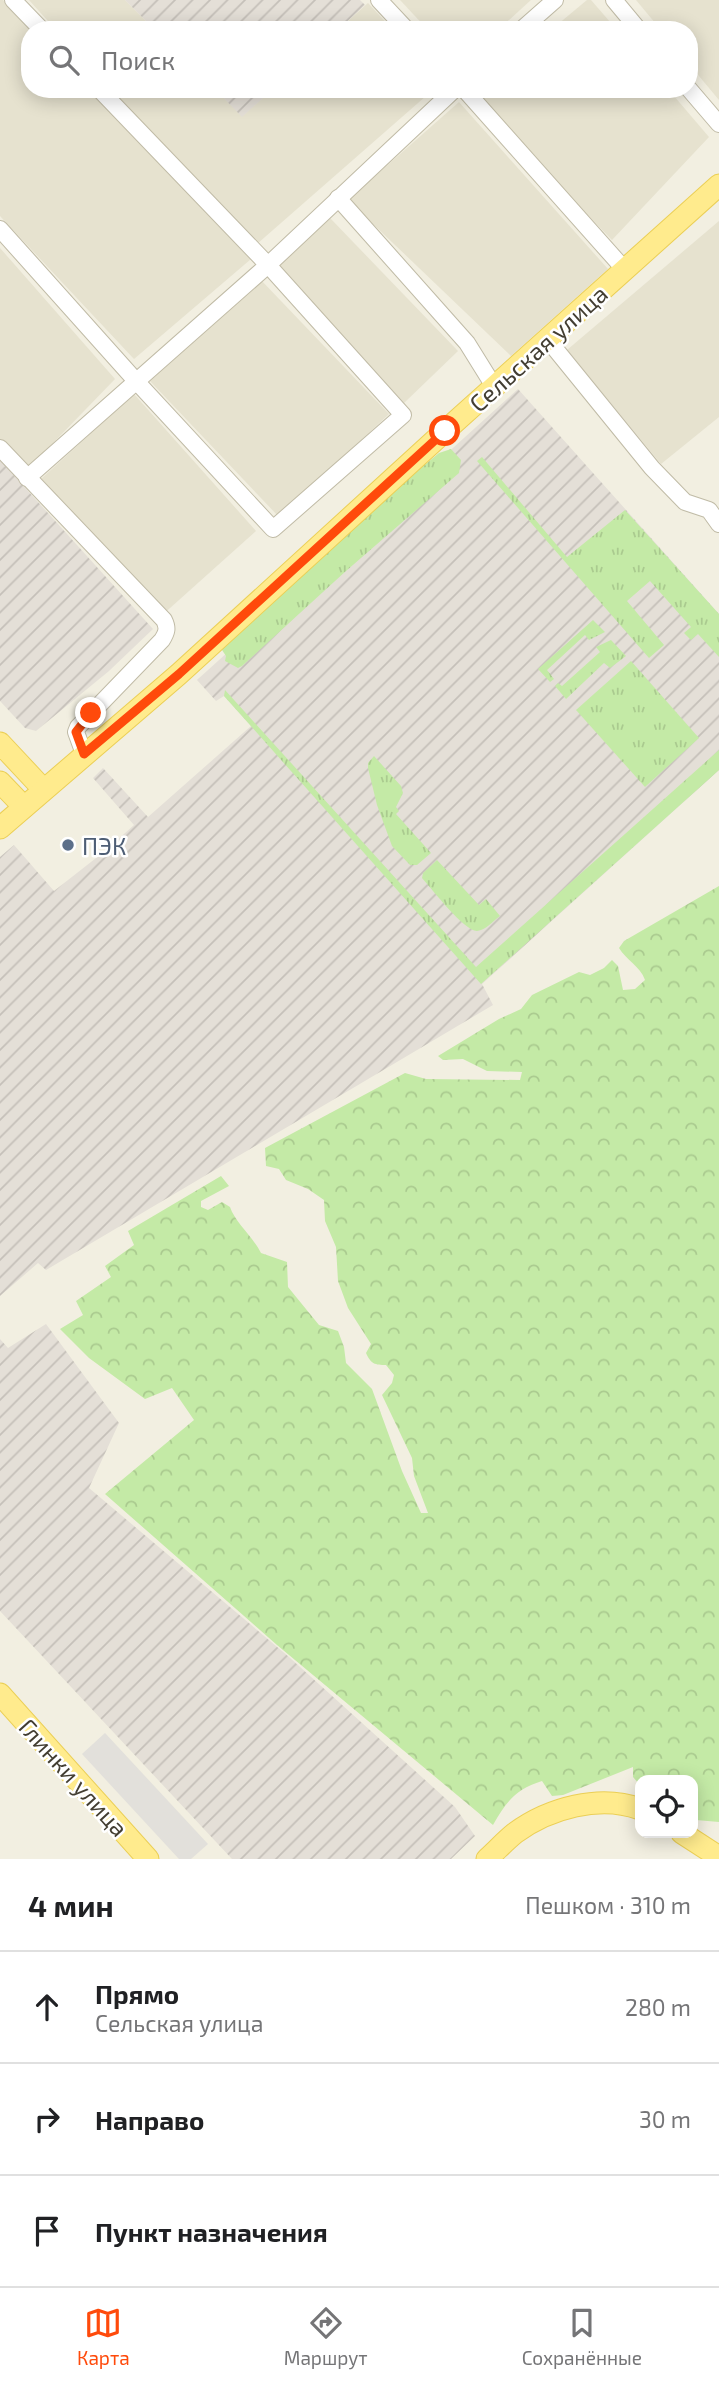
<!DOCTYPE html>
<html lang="ru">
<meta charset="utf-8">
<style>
:root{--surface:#fff;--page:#f6f6f6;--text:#202124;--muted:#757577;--line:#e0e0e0;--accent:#ff4a0b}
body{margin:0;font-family:"Exo 2",sans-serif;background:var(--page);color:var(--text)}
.controls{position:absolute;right:21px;bottom:21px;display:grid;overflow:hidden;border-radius:14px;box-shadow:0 4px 18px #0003}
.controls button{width:63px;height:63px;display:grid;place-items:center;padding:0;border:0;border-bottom:2px solid var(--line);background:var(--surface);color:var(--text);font:35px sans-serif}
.stop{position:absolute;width:21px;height:21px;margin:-16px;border:5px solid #ff4a0b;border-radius:50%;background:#fff}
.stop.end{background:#ff4a0b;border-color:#fff;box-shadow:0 2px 7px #0008}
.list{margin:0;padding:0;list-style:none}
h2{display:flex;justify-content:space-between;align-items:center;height:91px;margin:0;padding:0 28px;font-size:30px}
h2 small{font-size:23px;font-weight:400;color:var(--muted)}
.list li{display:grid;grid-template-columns:46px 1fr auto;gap:21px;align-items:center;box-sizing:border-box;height:112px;padding:0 28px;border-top:2px solid var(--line)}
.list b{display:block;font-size:26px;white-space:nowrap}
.list p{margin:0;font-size:23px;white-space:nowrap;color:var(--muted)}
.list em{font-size:23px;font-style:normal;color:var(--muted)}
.icon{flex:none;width:38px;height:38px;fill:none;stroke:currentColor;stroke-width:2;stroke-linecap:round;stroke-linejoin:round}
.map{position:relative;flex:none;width:719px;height:1859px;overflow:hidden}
.search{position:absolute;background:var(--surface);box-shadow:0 4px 18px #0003;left:21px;right:21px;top:21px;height:77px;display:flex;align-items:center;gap:18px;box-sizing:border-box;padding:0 24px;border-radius:28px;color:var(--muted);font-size:26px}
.sheet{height:427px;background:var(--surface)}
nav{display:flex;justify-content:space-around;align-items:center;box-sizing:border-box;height:98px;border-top:2px solid var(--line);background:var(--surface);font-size:19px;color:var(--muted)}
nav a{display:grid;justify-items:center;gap:4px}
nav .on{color:var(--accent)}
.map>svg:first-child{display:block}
.residential{fill:#e6e2cf}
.industrial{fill:url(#industrial-furrows)}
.grass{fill:url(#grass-tufts)}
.forest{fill:url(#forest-crowns)}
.parking{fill:#e2e0db}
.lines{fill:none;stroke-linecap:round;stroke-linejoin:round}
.minor-casing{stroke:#c0bba6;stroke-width:18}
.major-casing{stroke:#ebcf56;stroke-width:23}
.minor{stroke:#fff;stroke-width:16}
.major{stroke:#ffeb8d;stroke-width:21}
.route{stroke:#ff4a0b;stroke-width:9}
.service-dot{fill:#5c6f8a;stroke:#fff;stroke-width:2.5}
.labels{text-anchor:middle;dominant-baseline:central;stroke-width:5;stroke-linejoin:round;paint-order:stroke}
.street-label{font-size:24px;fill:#433e32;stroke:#fff}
.service-label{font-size:24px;fill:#4e5e75;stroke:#fff;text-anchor:start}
</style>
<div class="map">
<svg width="719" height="1859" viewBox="0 0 719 1859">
<defs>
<pattern id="industrial-furrows" width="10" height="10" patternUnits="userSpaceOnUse" patternTransform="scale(1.75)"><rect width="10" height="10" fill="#e4dfd7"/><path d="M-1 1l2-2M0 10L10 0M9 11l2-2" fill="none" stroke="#c5c0b9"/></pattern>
<pattern id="grass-tufts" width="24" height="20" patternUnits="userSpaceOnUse" patternTransform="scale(1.75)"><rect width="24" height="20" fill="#c4eaa6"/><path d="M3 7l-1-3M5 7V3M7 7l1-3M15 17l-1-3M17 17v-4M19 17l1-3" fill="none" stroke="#aaca8f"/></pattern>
<pattern id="forest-crowns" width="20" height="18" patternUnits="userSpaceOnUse" patternTransform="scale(1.75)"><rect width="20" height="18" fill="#c4eaa6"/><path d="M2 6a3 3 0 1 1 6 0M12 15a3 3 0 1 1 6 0" fill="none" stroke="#aaca8f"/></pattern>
</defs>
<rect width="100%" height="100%" fill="#f2efe1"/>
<g class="residential">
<path d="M 0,0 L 3,0 L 32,30 L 30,30 L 30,89 L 89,89 L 251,259 L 134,359 L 0,216 Z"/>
<path d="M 29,0 L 125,0 L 155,30 L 56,30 Z"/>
<path d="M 400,0 L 531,0 L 498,30 L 428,30 Z"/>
<path d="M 587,0 L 591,0 L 617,30 L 551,30 Z"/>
<path d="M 636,0 L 719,0 L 719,100 L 689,64 L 689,30 L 661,30 Z"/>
<path d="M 368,3 L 393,30 L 338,30 Z"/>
<path d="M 111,89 L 215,89 L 242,116 L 273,89 L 434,89 L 257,244 Z"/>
<path d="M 478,89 L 668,89 L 709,137 L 612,240 L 471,95 Z"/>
<path d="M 459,102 L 608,269 L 511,356 L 348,200 Z"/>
<path d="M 330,218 L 458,351 L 404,403 L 277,266 Z"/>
<path d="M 719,221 L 719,417 L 661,464 L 567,350 Z"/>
<path d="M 0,248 L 115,379 L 25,472 L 0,444 Z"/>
<path d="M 260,279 L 389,414 L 279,517 L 149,380 Z"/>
<path d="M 134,394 L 256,531 L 160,617 L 41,479 Z"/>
</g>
<g class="industrial">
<path d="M 125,0 L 360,0 L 365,5 L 338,30 L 155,30 Z"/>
<path d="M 215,89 L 273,89 L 242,117 Z"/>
<path d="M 518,389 L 719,614 L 719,770 L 482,984 L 493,1005 L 46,1270 L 38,1263 L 0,1296 L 0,857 L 14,845 L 54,891 L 105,851 L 134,825 L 93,778 L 103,768 L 148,817 L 251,726 L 224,696 L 216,701 L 197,680 Z"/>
<path d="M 0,460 L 153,629 L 109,671 L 36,731 L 25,728 L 0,701 Z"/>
<path d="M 46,1324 L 119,1423 L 89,1488 L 289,1657 L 455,1807 L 475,1836 L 451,1859 L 232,1859 L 0,1611 L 0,1339 L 8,1348 Z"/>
</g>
<g class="grass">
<path d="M 451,449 L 461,460 L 459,473 L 346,571 L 242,666 L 238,668 L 225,661 L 226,656 L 222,650 L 224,645 L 398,487 L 439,453 Z"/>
<path d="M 482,457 L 567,557 L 625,510 L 719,614 L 719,657 L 698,634 L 691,640 L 684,633 L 691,627 L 650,581 L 627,601 L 664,645 L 649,658 L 477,461 Z"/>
<path d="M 593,620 L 605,632 L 589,640 L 585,635 L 547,670 L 554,679 L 550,682 L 538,669 Z"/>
<path d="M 611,640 L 626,656 L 610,668 L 604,663 L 566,699 L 555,686 L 558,683 L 562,686 L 600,652 L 596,647 Z"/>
<path d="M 631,661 L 699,738 L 645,787 L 576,710 Z"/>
<path d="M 225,690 L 476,967 L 719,750 L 719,770 L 481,984 L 224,696 Z"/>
<path d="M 374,756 L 401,786 L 403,793 L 396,807 L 399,811 L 396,814 L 431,853 L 417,865 L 410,865 L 392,846 L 377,805 L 368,768 L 368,763 Z"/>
<path d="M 437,860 L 479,905 L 486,899 L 500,916 C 493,921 486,930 477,931 C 464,931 432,889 422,878 L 423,873 Z"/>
</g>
<path class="forest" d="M 719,886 L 719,1822 L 696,1820 L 693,1817 L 693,1780 L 640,1780 L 640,1785 L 633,1777 L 633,1767 L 563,1795 L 552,1796 L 542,1781 C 516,1789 506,1802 493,1825 L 277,1645 L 105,1494 L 194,1420 L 172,1388 L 145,1399 L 89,1358 L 60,1329 L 83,1315 L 76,1301 L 111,1277 L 105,1266 L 134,1245 L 128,1231 L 221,1176 L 229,1186 L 201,1201 L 201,1207 L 208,1210 L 222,1202 L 230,1207 C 235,1222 253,1237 261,1253 L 287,1262 L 288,1287 L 319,1325 L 338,1331 L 344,1347 L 346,1363 L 372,1389 L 402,1471 L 421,1513 L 428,1513 L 414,1476 L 412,1458 L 382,1395 L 392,1383 L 394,1375 L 386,1365 C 375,1365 371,1364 366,1353 L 371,1344 L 348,1308 L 338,1281 L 336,1247 L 325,1221 L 324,1200 L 308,1189 L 286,1180 L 279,1169 L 266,1166 L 265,1148 L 405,1073 L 426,1079 L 520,1080 L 522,1072 L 487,1071 L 463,1059 L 443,1060 L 438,1056 L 499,1019 L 521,1009 L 532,995 L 579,972 L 590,975 L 604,968 L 612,960 L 618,966 L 623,990 L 635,989 L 645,980 C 640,966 626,960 619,948 L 624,941 Z"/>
<path class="parking" d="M 105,1733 L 208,1844 L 191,1859 L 179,1859 L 82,1754 Z"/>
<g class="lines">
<g class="minor-casing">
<g id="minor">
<path d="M 13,0 L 42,30"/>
<path d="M 379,0 L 407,30"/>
<path d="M 614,0 L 639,30"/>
<path d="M 521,30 L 555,0"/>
<path d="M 464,89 L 625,270"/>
<path d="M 689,89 L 719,124"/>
<path d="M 338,198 L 467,343 L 495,388"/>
<path d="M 0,229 L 136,381 L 273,529 L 403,415 L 268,265 L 99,89"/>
<path d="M 548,340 L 652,468 L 685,502 L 709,510 L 719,524"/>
<path d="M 0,448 L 164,620 C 168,628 167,632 162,640 L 78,727 L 76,732 L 84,754"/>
<path d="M 27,478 L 268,265 L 455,89"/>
</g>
</g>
<g class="major-casing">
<g id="major">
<path d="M 0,743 L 43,789"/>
<path d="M 0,782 L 24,807"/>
<path d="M 0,828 L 179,674 L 445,431 L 719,185"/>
<path d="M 0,1694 L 148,1859"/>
<path d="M 682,1833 L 719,1857"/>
<path d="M 487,1859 C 496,1851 505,1841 515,1833 C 549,1808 600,1794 640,1809"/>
</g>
</g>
<use href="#minor" class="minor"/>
<use href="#major" class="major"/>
</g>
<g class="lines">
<path class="route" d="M 91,713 L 76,732 L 84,754 L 179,674 L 445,431"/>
</g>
<circle class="service-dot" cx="68" cy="845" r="7"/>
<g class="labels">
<g class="street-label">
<text transform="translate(538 348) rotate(-42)">Сельская улица</text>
<text transform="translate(74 1777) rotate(48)">Глинки улица</text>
</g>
<g class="service-label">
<text x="82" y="845">ПЭК</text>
</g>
</g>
</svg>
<div class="controls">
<button><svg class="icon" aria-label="locate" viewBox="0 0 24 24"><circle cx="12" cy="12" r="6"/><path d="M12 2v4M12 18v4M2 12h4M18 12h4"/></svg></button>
</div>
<div class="stop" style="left:445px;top:431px"></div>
<div class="stop end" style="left:91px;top:713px"></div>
<div class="search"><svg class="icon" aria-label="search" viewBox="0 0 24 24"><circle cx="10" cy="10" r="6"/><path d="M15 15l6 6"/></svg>Поиск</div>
</div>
<section class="sheet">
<h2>4 мин<small>Пешком · 310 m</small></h2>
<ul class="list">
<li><svg class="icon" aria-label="ahead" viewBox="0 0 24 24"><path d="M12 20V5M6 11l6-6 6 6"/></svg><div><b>Прямо</b><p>Сельская улица</p></div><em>280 m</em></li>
<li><svg class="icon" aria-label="right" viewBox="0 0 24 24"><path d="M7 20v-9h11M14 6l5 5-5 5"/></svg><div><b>Направо</b></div><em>30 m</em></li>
<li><svg class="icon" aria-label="arrive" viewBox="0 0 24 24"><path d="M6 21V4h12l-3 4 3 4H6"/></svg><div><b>Пункт назначения</b></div></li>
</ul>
</section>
<nav>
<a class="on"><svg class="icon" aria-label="map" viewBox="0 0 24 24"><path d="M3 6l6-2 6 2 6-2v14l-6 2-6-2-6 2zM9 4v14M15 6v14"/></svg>Карта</a>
<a><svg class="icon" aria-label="directions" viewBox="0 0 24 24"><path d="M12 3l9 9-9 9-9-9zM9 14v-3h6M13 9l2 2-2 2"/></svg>Маршрут</a>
<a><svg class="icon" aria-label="saved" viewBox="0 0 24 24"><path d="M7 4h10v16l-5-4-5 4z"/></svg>Сохранённые</a>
</nav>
